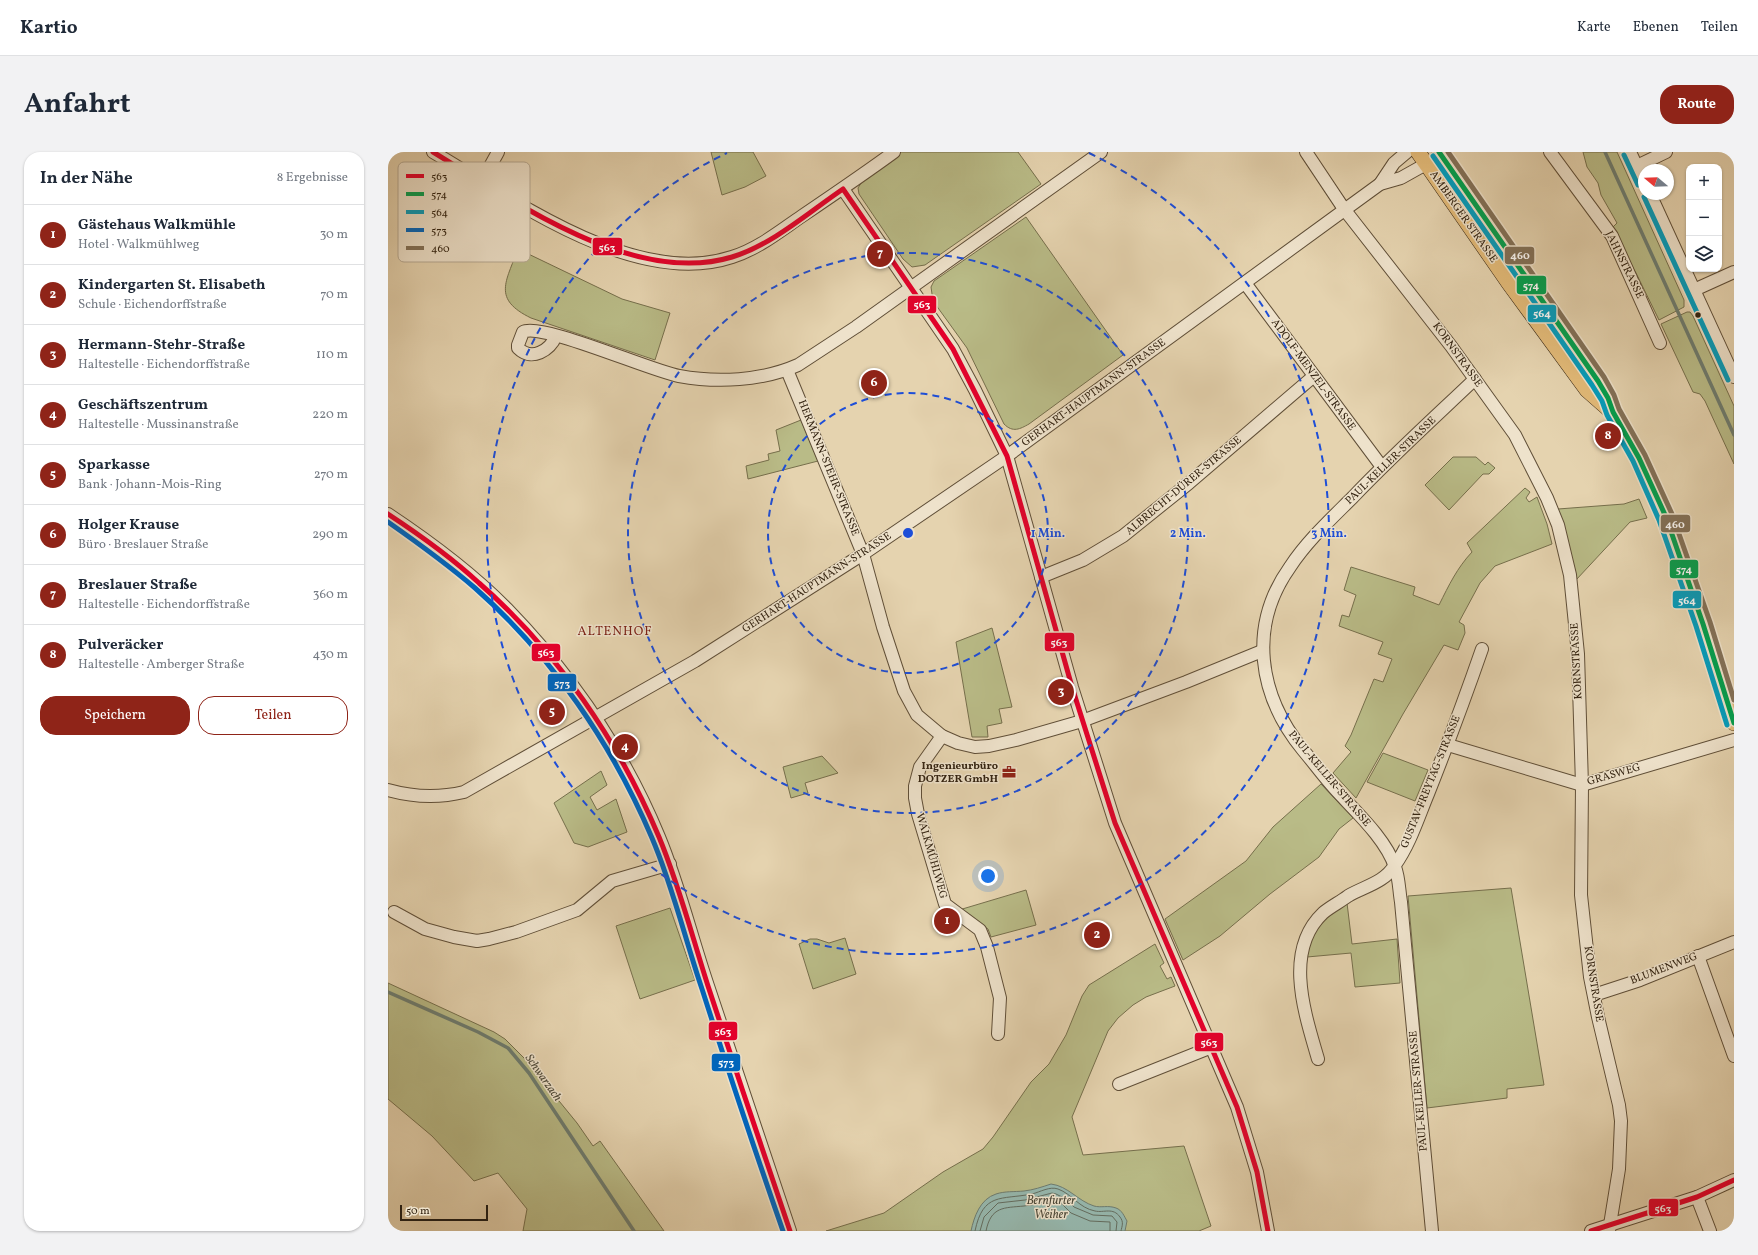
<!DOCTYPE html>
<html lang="de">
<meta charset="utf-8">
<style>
:root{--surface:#fff;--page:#f2f2f3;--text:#1f2937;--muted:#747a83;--line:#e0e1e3;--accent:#8f2418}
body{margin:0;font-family:Vollkorn,serif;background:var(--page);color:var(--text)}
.controls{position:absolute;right:12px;top:12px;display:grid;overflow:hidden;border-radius:8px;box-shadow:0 1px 3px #0004}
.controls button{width:36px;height:36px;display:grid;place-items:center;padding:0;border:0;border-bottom:1px solid var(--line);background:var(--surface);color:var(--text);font:20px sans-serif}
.compass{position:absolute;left:1250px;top:12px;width:36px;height:36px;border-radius:50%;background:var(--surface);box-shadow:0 1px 3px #0004;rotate:289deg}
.scale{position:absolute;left:12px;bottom:10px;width:88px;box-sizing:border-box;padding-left:4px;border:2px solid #332311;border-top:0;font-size:11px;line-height:14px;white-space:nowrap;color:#332311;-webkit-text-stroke:3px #eee2cb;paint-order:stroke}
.you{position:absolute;left:600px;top:724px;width:14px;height:14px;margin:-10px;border:3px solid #fff;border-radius:50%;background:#1a73e8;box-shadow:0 0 0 6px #1a73e833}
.badge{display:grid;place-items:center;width:26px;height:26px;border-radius:50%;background:var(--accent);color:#fff;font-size:13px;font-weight:700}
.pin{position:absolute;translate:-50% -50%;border:2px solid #fff;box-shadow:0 1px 4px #0006}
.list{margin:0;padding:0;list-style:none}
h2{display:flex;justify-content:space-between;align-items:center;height:52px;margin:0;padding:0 16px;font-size:17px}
h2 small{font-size:13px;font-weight:400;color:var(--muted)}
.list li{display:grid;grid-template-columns:26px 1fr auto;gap:12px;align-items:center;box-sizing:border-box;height:60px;padding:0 16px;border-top:1px solid var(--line)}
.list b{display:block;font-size:15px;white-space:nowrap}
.list p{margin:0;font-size:13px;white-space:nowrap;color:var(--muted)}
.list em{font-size:13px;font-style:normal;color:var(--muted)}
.actions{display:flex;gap:8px;padding:12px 16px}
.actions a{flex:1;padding:9px 0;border:1px solid var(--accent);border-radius:16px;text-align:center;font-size:14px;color:var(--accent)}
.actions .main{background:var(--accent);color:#fff}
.icon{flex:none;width:22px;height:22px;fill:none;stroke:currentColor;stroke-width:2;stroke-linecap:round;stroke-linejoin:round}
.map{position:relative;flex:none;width:1346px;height:1079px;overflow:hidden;border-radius:16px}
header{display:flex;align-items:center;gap:24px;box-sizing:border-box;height:56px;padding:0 20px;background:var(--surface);border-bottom:1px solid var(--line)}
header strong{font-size:19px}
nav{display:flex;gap:22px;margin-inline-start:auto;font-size:14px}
.intro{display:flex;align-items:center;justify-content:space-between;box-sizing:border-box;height:96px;padding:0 24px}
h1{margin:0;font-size:28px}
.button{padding:10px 18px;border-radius:16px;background:var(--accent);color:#fff;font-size:14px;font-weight:700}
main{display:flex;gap:24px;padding:0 24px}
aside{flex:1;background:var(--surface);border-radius:16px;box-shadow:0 1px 3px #0004}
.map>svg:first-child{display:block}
.green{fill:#b9bb87;stroke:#766f4c}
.water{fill:#96b7ad;stroke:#6e7c6f}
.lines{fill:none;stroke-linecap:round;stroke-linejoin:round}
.shore{stroke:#646d5f;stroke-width:1}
.stream{stroke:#6e7c6f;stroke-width:3.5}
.minor-casing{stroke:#604f38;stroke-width:14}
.major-casing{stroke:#332311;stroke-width:16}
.minor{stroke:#eee2cb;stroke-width:12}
.major{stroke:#e2ba78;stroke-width:15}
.bus-1-casing{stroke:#eee2cb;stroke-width:8}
.bus-2-casing{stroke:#eee2cb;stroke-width:8}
.bus-3-casing{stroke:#eee2cb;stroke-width:8}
.bus-4-casing{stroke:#eee2cb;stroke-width:8}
.bus-5-casing{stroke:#eee2cb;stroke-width:8}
.bus-1{stroke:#e4002b;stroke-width:5}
.bus-2{stroke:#039f4e;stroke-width:5}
.bus-3{stroke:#059cbb;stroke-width:5}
.bus-4{stroke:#0065bd;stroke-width:5}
.bus-5{stroke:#837158;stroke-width:5}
.ring{fill:none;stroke:#1d4ed8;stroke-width:2;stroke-dasharray:7 5}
.bus-dot{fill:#332311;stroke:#eee2cb;stroke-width:1.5}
.labels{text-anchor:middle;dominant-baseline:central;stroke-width:3;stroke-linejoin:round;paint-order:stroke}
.street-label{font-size:11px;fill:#332311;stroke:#eee2cb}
.poi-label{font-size:11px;font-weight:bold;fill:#332311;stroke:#eee2cb;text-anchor:end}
.water-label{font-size:12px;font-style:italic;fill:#4c4838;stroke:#eee2cb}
.quarter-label{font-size:13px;letter-spacing:1px;fill:#7a1f14;stroke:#eee2cb}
.key{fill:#eee2cb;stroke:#b6a993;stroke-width:1}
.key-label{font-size:11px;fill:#332311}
.centre{fill:#1d4ed8;stroke:#eee2cb;stroke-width:2}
.ring-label{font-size:12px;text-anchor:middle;font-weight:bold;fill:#1d4ed8;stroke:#eee2cb;stroke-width:3;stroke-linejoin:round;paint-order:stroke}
.line-badge{stroke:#eee2cb;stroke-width:1.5}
.badge-label{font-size:11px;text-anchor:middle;font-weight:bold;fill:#fff}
</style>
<header>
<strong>Kartio</strong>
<nav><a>Karte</a><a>Ebenen</a><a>Teilen</a></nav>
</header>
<div class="intro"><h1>Anfahrt</h1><a class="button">Route</a></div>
<main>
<aside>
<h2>In der Nähe<small>8 Ergebnisse</small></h2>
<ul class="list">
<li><span class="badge">1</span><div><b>Gästehaus Walkmühle</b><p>Hotel · Walkmühlweg</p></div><em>30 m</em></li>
<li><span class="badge">2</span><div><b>Kindergarten St. Elisabeth</b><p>Schule · Eichendorffstraße</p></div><em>70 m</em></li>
<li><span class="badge">3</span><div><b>Hermann-Stehr-Straße</b><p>Haltestelle · Eichendorffstraße</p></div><em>110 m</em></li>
<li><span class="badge">4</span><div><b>Geschäftszentrum</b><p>Haltestelle · Mussinanstraße</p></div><em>220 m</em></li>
<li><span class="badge">5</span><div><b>Sparkasse</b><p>Bank · Johann-Mois-Ring</p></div><em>270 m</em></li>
<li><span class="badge">6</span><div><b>Holger Krause</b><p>Büro · Breslauer Straße</p></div><em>290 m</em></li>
<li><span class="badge">7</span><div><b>Breslauer Straße</b><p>Haltestelle · Eichendorffstraße</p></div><em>360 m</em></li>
<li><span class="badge">8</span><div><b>Pulveräcker</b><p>Haltestelle · Amberger Straße</p></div><em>430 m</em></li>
</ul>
<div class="actions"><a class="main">Speichern</a><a>Teilen</a></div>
</aside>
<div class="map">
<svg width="1346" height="1079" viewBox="0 0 1346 1079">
<rect width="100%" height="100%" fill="#e5d3af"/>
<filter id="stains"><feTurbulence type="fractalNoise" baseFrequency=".005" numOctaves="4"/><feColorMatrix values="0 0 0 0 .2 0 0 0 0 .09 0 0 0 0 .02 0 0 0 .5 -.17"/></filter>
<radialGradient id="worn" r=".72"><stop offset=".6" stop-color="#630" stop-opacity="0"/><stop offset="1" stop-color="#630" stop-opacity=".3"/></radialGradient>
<g class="green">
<path d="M 323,0 L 365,0 L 378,24 L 357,35 L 334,43 Z"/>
<path d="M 513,0 L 630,0 L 653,32 L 537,113 L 524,115 L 515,107 L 471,42 L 470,36 L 475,28 Z"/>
<path d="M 1195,0 L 1229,0 L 1296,148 L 1296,155 L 1271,168 L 1248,121 L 1223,77 L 1229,71 L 1213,43 L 1210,31 L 1199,15 Z"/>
<path d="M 1058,27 L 1099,86 L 1119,109 L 1203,229 L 1199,232 L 1055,29 Z"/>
<path d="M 638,65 L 735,203 L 641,272 C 632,277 625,281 616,272 L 579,196 L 545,149 L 543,135 L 546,129 Z"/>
<path d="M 130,97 L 234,147 L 282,161 L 267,208 L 143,166 C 104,147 118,130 130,97 Z"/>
<path d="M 1299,160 L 1302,160 L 1305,164 L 1346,254 L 1346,312 L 1317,249 L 1312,242 L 1305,240 L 1273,172 Z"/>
<path d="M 413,268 L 430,309 L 360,327 L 358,314 L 381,308 L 380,302 L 392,299 L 388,278 Z"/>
<path d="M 1065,305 L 1088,305 L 1097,313 L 1100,310 L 1107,316 L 1101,322 L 1095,322 L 1061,358 L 1037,333 Z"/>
<path d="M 1137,336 L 1142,340 L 1138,346 L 1141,350 L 1149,345 L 1159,372 L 1164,392 L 1107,414 L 1092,431 L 1071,470 L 1076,473 L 1077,481 L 1070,498 L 1056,493 L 1015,562 L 968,646 L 945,621 L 963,600 L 957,594 L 963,583 L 986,527 L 995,530 L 1004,507 L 990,502 L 995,490 L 951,474 L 954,463 L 961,465 L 968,443 L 956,438 L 963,415 L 1027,435 L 1025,443 L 1051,453 C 1061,433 1069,416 1084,400 L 1079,391 Z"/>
<path d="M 1251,347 L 1259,366 L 1242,370 L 1188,428 L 1179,386 L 1170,357 L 1236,352 Z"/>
<path d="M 604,476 L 624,555 L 611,557 L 614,571 L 599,574 L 600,585 L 584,585 L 568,490 Z"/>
<path d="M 995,601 L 1040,618 L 1027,649 L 979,630 Z"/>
<path d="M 434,604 L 450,621 L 417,631 L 420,641 L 403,646 L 395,615 Z"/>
<path d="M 213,619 L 219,633 L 202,645 L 209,658 L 228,647 L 239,680 L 200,695 L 186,691 L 166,651 Z"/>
<path d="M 933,632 L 965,666 L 951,677 L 931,705 L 882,742 L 832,784 L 795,808 L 777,767 L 858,709 L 885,675 Z"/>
<path d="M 1123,736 L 1156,933 L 1119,937 L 1119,946 L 1039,956 L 1020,744 Z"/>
<path d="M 638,738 L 648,773 L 603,785 L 600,777 L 571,758 Z"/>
<path d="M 959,751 L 964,792 L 1009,787 L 1012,831 L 967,835 L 963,801 L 919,805 C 923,778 937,766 959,751 Z"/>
<path d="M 282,756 L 307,828 L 252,847 L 228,774 Z"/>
<path d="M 457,786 L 468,822 L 425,837 L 411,792 L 422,787 L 429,787 L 441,791 Z"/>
<path d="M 767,792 L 776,811 L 772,814 L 779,827 L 783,825 L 787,834 L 758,845 L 745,853 L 730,866 L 720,879 L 684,965 L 695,1003 L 796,994 L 823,1074 L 811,1079 L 438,1079 L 496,1061 L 555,1020 L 595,997 L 605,985 L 643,930 L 661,912 L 678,883 L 694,844 L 701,833 Z"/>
<path d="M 0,831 L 106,880 L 117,887 L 136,906 L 189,971 L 205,994 L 212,989 L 276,1079 L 135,1079 L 139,1057 L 110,1021 L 86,1029 L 44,984 L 0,947 Z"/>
</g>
<path class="water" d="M 663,1032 C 680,1034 690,1049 706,1054 C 713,1056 720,1053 728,1056 C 734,1058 736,1064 739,1069 L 737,1079 L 583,1079 C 586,1065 592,1047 608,1042 C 617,1039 626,1040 636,1039 C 645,1038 654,1035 663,1032 Z"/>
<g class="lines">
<g class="shore">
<path d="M 587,1079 C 595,1040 613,1048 644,1042 C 652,1040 662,1034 670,1037 C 684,1042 691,1056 707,1059 C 716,1061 725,1055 732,1065 C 736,1070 734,1074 733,1079"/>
<path d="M 592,1079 L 596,1065 L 610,1051 L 637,1048 L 664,1041 L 668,1042 L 678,1047 L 686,1055 L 705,1063 L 724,1064 L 729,1070 L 728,1079"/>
<path d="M 598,1079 C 603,1054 616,1056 636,1054 C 646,1053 655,1050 664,1047 L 674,1052 L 683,1061 L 702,1069 L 722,1070 L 722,1079"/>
</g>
<g class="stream">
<path d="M 1217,0 L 1346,283"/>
<path d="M 0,840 L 90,880 L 120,896 L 141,921 L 246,1079"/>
</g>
<g class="minor-casing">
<g id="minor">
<path d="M 45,0 C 125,47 247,137 344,105 C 370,97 392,79 414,64 C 445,43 476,22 506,0"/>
<path d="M 918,0 L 956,57 L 1063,194 L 1127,283 L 1159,346 L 1170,373 L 1182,423 L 1190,502 L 1194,633 L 1193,743 L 1202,825 L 1210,865 L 1231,953 L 1233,969 L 1231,1017 L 1221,1079"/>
<path d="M 1162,0 L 1224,84 L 1272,191"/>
<path d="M 1242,0 L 1256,30"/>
<path d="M 1249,14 L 1278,0"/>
<path d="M 94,29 L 110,0"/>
<path d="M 992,32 L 1006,11 L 1019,0"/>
<path d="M 455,37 L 565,197 L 587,238 L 619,304 L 684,535 L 727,671 L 849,955 L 869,1020 L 880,1079"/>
<path d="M 1262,42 L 1346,225"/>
<path d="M 857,131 L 994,315"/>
<path d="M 1306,138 L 1346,120"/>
<path d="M 168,184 C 162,198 144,210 130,196 L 130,193 L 135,180 C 153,170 263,219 291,224 C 329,231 374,229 410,213 L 468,175 L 713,0"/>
<path d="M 399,218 L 475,402 L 495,475 L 516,539 L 529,563 L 554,584 L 570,591 L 587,595 L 601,594 L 628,588 L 694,569 L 798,530 L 874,499"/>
<path d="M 0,362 C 42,390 84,421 119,457 C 183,523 236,600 271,685 C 291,733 303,784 320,834 C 347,915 374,997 402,1079"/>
<path d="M 653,425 L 695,408 L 735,384 L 801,331 L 926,224"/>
<path d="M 554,584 L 532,615 L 527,634 L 527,646 L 530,662 L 557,752 L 592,778 L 599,795 L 612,846 L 610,882"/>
<path d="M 1060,593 L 1194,633 L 1346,588"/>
<path d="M 0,638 C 25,645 51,646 76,640 L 307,509 L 475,402 L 619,304 L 992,32 L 1013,26 L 1038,12"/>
<path d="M 6,760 L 37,777 L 66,785 L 89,789 L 101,787 L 128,780 L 189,758 L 224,729 L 282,712"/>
<path d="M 1310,804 L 1346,904"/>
<path d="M 1206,843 L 1252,828 L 1346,790"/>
<path d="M 930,907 C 917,862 895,799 935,761 C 942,755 952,750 960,744 C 977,734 996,731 1007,713 C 1022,692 1030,666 1040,642 C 1059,594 1077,546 1094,497"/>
<path d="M 731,932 L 824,895"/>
<path d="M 1309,1045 L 1322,1079"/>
<path d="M 1044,1079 L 1013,750 C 1011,738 1011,725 1007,715 C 998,687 967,659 948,638 C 936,625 926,611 915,598 C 870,543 860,474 902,415 C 919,389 943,367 965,345 C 1004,304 1046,266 1087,227"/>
<path d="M 1203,1079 L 1309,1045 L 1346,1028"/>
</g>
</g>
<g class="major-casing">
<g id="major">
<path d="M 1030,0 L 1120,130 L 1199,238 L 1224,260"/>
<path d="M 1051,0 L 1124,103 L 1210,229 L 1220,246 L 1225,260 L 1251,306 L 1278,365 L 1315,472 L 1346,571"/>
</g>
</g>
<use href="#minor" class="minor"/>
<use href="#major" class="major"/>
<g class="bus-1-casing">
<g id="bus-1">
<path d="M 45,0 C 126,49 245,135 344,105 C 384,93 421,60 455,37 L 565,197 L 619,304 L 684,535 L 727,671 L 849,955 L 869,1020 L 880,1079"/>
<path d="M 0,362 C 32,383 63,405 91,431 C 169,499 231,590 271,685 C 291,733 304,784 320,834 C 347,916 374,997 402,1079"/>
<path d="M 1203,1079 L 1309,1045 L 1346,1028"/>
</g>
</g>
<g class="bus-2-casing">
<path id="bus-2" d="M 1051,0 L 1210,229 L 1220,246 L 1225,260 L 1251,306 L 1278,365 L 1315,472 L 1346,571"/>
</g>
<g class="bus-3-casing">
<g id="bus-3">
<path d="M 1236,3 L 1250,33"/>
<path d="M 1045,4 L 1204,233 L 1214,249 L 1219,263 L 1245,309 L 1271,368 L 1308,474 L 1339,573"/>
<path d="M 1256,45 L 1340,228"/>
</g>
</g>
<g class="bus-4-casing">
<path id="bus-4" d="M 0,370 C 30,391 59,412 87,436 C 164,504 224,592 264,686 C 285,735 297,787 314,837 C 340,918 367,999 395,1079"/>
</g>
<g class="bus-5-casing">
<path id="bus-5" d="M 1060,0 L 1216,225 L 1226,243 L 1231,257 L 1257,303 L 1284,362 L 1322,470 L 1346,548"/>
</g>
<use href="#bus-1" class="bus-1"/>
<use href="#bus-2" class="bus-2"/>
<use href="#bus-3" class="bus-3"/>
<use href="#bus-4" class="bus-4"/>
<use href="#bus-5" class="bus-5"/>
</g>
<g class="ring">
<circle cx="520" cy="381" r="140"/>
<circle cx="520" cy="381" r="280"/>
<path d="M701 1A421 421 0 1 1 339 1"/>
</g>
<defs>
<g id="office-bare" transform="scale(1.08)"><path d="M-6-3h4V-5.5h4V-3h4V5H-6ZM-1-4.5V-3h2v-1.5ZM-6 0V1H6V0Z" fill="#8f2418" stroke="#eee2cb" stroke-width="2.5" paint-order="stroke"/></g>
</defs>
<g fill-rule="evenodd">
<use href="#office-bare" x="621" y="620"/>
</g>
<circle class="bus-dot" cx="1310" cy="163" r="3.5"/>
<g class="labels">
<g class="street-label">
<text transform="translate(1075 65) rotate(55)">AMBERGER STRASSE</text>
<text transform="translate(1236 113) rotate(64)">JAHNSTRASSE</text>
<text transform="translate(1069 203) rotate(54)">KORNSTRASSE</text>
<text transform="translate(925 223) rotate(54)">ADOLF-MENZEL-STRASSE</text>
<text transform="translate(706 241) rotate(-36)">GERHART-HAUPTMANN-STRASSE</text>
<text transform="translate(1003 309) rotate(-44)">PAUL-KELLER-STRASSE</text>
<text transform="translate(440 316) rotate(68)">HERMANN-STEHR-STRASSE</text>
<text transform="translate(796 334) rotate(-40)">ALBRECHT-DÜRER-STRASSE</text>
<text transform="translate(429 431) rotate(-33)">GERHART-HAUPTMANN-STRASSE</text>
<text transform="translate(1189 509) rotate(-93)">KORNSTRASSE</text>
<text transform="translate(1226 623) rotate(-16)">GRASWEG</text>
<text transform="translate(941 627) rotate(50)">PAUL-KELLER-STRASSE</text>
<text transform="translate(1043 630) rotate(-68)">GUSTAV-FREYTAG-STRASSE</text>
<text transform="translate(543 704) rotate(74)">WALKMÜHLWEG</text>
<text transform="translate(1276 817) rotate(-21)">BLUMENWEG</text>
<text transform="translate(1205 832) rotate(81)">KORNSTRASSE</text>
<text transform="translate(1031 939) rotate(-95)">PAUL-KELLER-STRASSE</text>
</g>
<g class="poi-label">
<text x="610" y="614">Ingenieurbüro<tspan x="610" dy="13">DOTZER GmbH</tspan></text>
</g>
<g class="water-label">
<text transform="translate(155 926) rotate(55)">Schwarzach</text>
<text x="663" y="1049">Bernfurter<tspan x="663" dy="14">Weiher</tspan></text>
</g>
<g class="quarter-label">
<text x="227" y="480">ALTENHOF</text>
</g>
</g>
<rect x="10" y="10" width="132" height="100" rx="6" class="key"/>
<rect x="18" y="22" width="18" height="4" fill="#e4002b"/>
<rect x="18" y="40" width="18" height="4" fill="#039f4e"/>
<rect x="18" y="58" width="18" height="4" fill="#059cbb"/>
<rect x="18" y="76" width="18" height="4" fill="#0065bd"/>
<rect x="18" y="94" width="18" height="4" fill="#837158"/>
<g class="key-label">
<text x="43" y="28">563</text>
<text x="43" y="46">574</text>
<text x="43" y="64">564</text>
<text x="43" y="82">573</text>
<text x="43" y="100">460</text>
</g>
<circle cx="520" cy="381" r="6" class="centre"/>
<g class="ring-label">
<text x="660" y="385">1 Min.</text>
<text x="800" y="385">2 Min.</text>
<text x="941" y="385">3 Min.</text>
</g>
<g class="line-badge">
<rect x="204" y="85" width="31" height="19" rx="4" fill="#e4002b"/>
<rect x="1116" y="94" width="31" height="19" rx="4" fill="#837158"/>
<rect x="1128" y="123" width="31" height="20" rx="4" fill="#039f4e"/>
<rect x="519" y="143" width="30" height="19" rx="4" fill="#e4002b"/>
<rect x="1139" y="152" width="30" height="19" rx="4" fill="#059cbb"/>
<rect x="1272" y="362" width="31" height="19" rx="4" fill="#837158"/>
<rect x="1281" y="407" width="30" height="20" rx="4" fill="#039f4e"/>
<rect x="1284" y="438" width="30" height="19" rx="4" fill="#059cbb"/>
<rect x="656" y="480" width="31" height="20" rx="4" fill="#e4002b"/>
<rect x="143" y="491" width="30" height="19" rx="4" fill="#e4002b"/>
<rect x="159" y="521" width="30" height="19" rx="4" fill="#0065bd"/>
<rect x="320" y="869" width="30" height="20" rx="4" fill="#e4002b"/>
<rect x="806" y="880" width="30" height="20" rx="4" fill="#e4002b"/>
<rect x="323" y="901" width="30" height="19" rx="4" fill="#0065bd"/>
<rect x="1260" y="1046" width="31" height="19" rx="4" fill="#e4002b"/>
</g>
<g class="badge-label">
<text x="219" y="99">563</text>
<text x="1132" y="107">460</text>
<text x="1143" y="137">574</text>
<text x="534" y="156">563</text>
<text x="1154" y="165">564</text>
<text x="1287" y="376">460</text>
<text x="1296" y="421">574</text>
<text x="1299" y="452">564</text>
<text x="671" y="494">563</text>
<text x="158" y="504">563</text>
<text x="174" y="535">573</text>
<text x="335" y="883">563</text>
<text x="821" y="894">563</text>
<text x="338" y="914">573</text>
<text x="1275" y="1060">563</text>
</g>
<rect width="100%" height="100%" filter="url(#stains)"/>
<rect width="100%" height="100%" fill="url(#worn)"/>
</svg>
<div class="controls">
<button>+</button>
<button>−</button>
<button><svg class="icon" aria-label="layers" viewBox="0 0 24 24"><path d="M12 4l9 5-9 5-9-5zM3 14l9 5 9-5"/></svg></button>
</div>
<svg class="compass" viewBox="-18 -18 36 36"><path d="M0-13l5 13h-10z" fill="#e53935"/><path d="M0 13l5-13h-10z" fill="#747a83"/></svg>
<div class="scale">50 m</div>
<div class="you"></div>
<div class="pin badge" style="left:559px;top:769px">1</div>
<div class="pin badge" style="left:709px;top:783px">2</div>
<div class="pin badge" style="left:673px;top:540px">3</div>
<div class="pin badge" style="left:237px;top:595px">4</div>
<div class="pin badge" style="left:164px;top:560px">5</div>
<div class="pin badge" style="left:486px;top:231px">6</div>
<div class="pin badge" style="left:492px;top:102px">7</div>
<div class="pin badge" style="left:1220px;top:284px">8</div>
</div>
</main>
